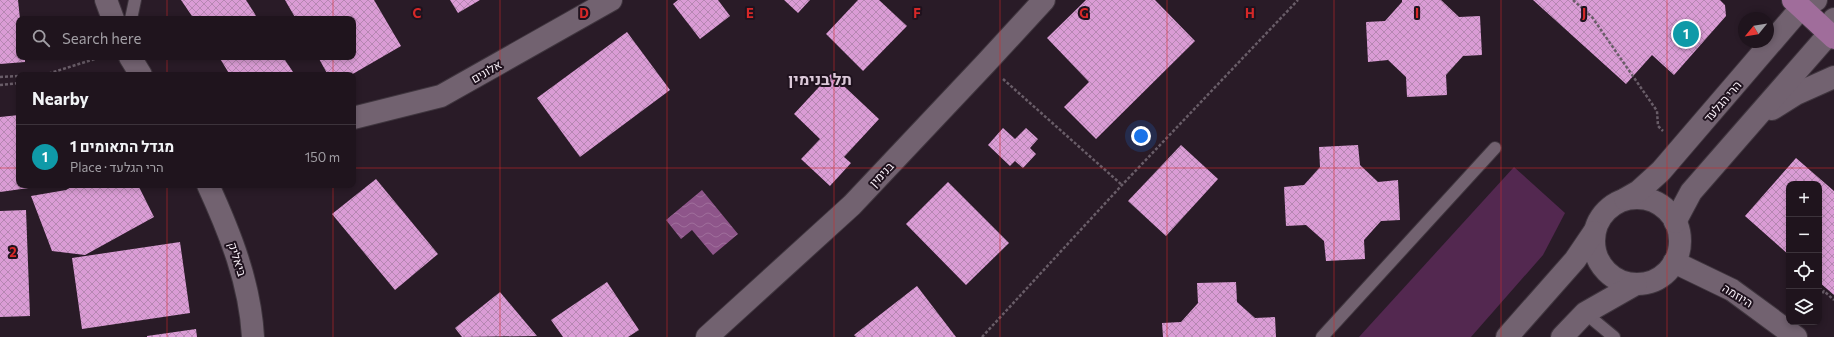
<!DOCTYPE html>
<meta charset="utf-8">
<style>
:root{--surface:#1f141d;--page:#271d26;--text:#f1f3f6;--muted:#a19ea4;--line:#3c333b;--accent:#4dd676}
body{margin:0;font-family:Commissioner,Heebo,sans-serif;background:var(--page);color:var(--text)}
.controls{position:absolute;right:12px;bottom:12px;display:grid;overflow:hidden;border-radius:8px;box-shadow:0 2px 6px #0003}
.controls button{width:36px;height:36px;display:grid;place-items:center;padding:0;border:0;border-bottom:1px solid var(--line);background:var(--surface);color:var(--text);font:20px sans-serif}
.compass{position:absolute;left:1738px;top:12px;width:36px;height:36px;border-radius:50%;background:var(--surface);box-shadow:0 2px 6px #0003;rotate:240deg}
.you{position:absolute;left:1141px;top:136px;width:14px;height:14px;margin:-10px;border:3px solid #fff;border-radius:50%;background:#1a73e8;box-shadow:0 0 0 6px #1a73e833}
.badge{display:grid;place-items:center;width:26px;height:26px;border-radius:50%;background:var(--accent);color:#fff;font-size:13px;font-weight:700}
.pin{position:absolute;translate:-50% -50%;border:2px solid #fff;box-shadow:0 1px 4px #0006}
.list{margin:0;padding:0;list-style:none}
h2{display:flex;justify-content:space-between;align-items:center;height:52px;margin:0;padding:0 16px;font-size:17px}
h2 small{font-size:13px;font-weight:400;color:var(--muted)}
.list li{display:grid;grid-template-columns:26px 1fr auto;gap:12px;align-items:center;box-sizing:border-box;height:64px;padding:0 16px;border-top:1px solid var(--line)}
.list b{display:block;font-size:15px;white-space:nowrap}
.list p{margin:0;font-size:13px;white-space:nowrap;color:var(--muted)}
.list em{font-size:13px;font-style:normal;color:var(--muted)}
.icon{flex:none;width:22px;height:22px;fill:none;stroke:currentColor;stroke-width:2;stroke-linecap:round;stroke-linejoin:round}
.map{position:relative;flex:none;width:1834px;height:337px;overflow:hidden}
.search{position:absolute;background:var(--surface);box-shadow:0 2px 6px #0003;left:16px;top:16px;width:340px;height:44px;display:flex;align-items:center;gap:10px;box-sizing:border-box;padding:0 14px;border-radius:8px;color:var(--muted);font-size:15px}
.panel{position:absolute;background:var(--surface);box-shadow:0 2px 6px #0003;left:16px;top:72px;width:340px;height:116px;border-radius:8px}
.map>svg:first-child{display:block}
.green{fill:#532850}
.water{fill:url(#water-waves)}
.building{fill:url(#building-cross-hatch)}
.lines{fill:none;stroke-linecap:round;stroke-linejoin:round}
.service-casing{stroke:#3f353e;stroke-width:14}
.minor-casing{stroke:#3f353e;stroke-width:24}
.tertiary-casing{stroke:#3f353e;stroke-width:24}
.primary-casing{stroke:#3f353e;stroke-width:24}
.path{stroke:#695d68;stroke-width:2.5;stroke-dasharray:3 2;stroke-linecap:butt}
.service{stroke:#726270;stroke-width:12}
.minor{stroke:#726270;stroke-width:22}
.tertiary{stroke:#726270;stroke-width:22}
.primary{stroke:#a06d9b;stroke-width:22}
.grid{fill:none;stroke:#d62828;stroke-width:1;stroke-opacity:0.55}
.labels{text-anchor:middle;dominant-baseline:central;stroke-width:4;stroke-linejoin:round;paint-order:stroke}
.street-label{font-size:12px;fill:#f8eff7;stroke:#1f121e}
.district-label{font-size:16px;font-weight:bold;fill:#dbc9d9;stroke:#1f121e}
.grid-label{font-size:13px;text-anchor:middle;font-weight:bold;fill:#d62828;stroke:#1f121e;stroke-width:4;stroke-linejoin:round;paint-order:stroke}
</style>
<div class="map">
<svg width="1834" height="337" viewBox="0 0 1834 337">
<defs>
<pattern id="water-waves" width="16" height="10" patternUnits="userSpaceOnUse"><rect width="16" height="10" fill="#8e558a"/><path d="M0 5q4-4 8 0t8 0" fill="none" stroke="#9f6e9b"/></pattern>
<pattern id="building-cross-hatch" width="8" height="8" patternUnits="userSpaceOnUse"><rect width="8" height="8" fill="#da9cd5"/><path d="M0 0l8 8M0 8l8-8" fill="none" stroke="#b687b2"/></pattern>
</defs>
<rect width="100%" height="100%" fill="#291b27"/>
<path class="green" d="M 1514,167 L 1565,213 L 1543,255 L 1471,337 L 1359,337 Z"/>
<path class="water" d="M 702,190 L 738,234 L 713,255 L 692,230 L 681,239 L 666,220 Z"/>
<g class="building">
<path d="M 0,0 L 18,0 L 20,19 L 19,57 L 25,57 L 25,62 L 0,64 Z"/>
<path d="M 181,0 L 246,0 L 258,19 L 194,19 Z"/>
<path d="M 285,0 L 374,0 L 401,46 L 351,75 L 328,75 L 318,57 L 353,57 L 353,19 L 296,19 Z"/>
<path d="M 450,0 L 480,0 L 458,13 Z"/>
<path d="M 678,0 L 718,0 L 730,16 L 700,39 L 673,4 Z"/>
<path d="M 784,0 L 810,0 L 798,13 Z"/>
<path d="M 858,0 L 879,0 L 907,26 L 863,71 L 826,34 Z"/>
<path d="M 1086,0 L 1155,0 L 1195,41 L 1096,139 L 1064,107 L 1089,82 L 1047,38 Z"/>
<path d="M 1402,0 L 1441,0 L 1459,17 L 1480,16 L 1482,55 L 1463,56 L 1446,75 L 1447,95 L 1407,97 L 1406,77 L 1388,60 L 1368,62 L 1366,22 L 1385,21 L 1402,2 Z"/>
<path d="M 1533,0 L 1720,0 L 1725,5 L 1726,16 L 1674,75 L 1652,55 L 1626,84 Z"/>
<path d="M 627,32 L 670,90 L 580,157 L 537,98 Z"/>
<path d="M 219,57 L 283,57 L 295,75 L 230,75 Z"/>
<path d="M 831,74 L 879,119 L 844,157 L 851,163 L 830,186 L 801,159 L 820,139 L 794,114 Z"/>
<path d="M 19,115 L 19,185 L 43,186 L 0,192 L 0,117 Z"/>
<path d="M 1003,128 L 1015,139 L 1026,128 L 1038,139 L 1030,148 L 1036,154 L 1023,168 L 1015,161 L 1010,166 L 988,145 Z"/>
<path d="M 1181,145 L 1218,179 L 1166,236 L 1128,201 Z"/>
<path d="M 1358,145 L 1360,165 L 1378,182 L 1398,180 L 1400,220 L 1381,221 L 1364,240 L 1365,259 L 1326,261 L 1324,241 L 1306,225 L 1286,226 L 1284,187 L 1304,185 L 1320,167 L 1319,147 Z"/>
<path d="M 1796,158 L 1834,191 L 1834,295 L 1819,282 L 1819,184 L 1789,184 L 1789,255 L 1745,216 Z"/>
<path d="M 376,179 L 438,254 L 395,290 L 332,214 Z"/>
<path d="M 948,182 L 1009,243 L 966,285 L 906,224 Z"/>
<path d="M 75,185 L 138,185 L 154,217 L 85,255 L 52,251 L 31,196 L 66,190 Z"/>
<path d="M 26,210 L 30,316 L 0,317 L 0,211 Z"/>
<path d="M 180,242 L 190,313 L 82,329 L 72,258 Z"/>
<path d="M 607,282 L 639,330 L 628,337 L 563,337 L 551,320 Z"/>
<path d="M 1236,282 L 1237,302 L 1255,318 L 1275,317 L 1276,337 L 1163,337 L 1162,323 L 1181,322 L 1198,303 L 1197,283 Z"/>
<path d="M 917,286 L 956,337 L 856,337 L 854,335 Z"/>
<path d="M 500,292 L 537,336 L 462,337 L 455,328 Z"/>
<path d="M 196,329 L 197,337 L 147,337 L 147,336 Z"/>
</g>
<g class="lines">
<g class="service-casing">
<g id="service">
<path d="M 131,19 L 135,0"/>
<path d="M 1585,313 L 1614,337"/>
<path d="M 1322,337 L 1495,148"/>
</g>
</g>
<g class="minor-casing">
<g id="minor">
<path d="M 353,118 L 441,96 L 611,0"/>
<path d="M 1674,262 L 1732,290 L 1796,337"/>
<path d="M 707,337 L 852,205 L 986,63 L 1044,0"/>
</g>
</g>
<g class="tertiary-casing">
<g id="tertiary">
<path d="M 106,0 L 113,19"/>
<path d="M 130,57 L 141,75"/>
<path d="M 1772,109 L 1796,94 L 1834,77"/>
<path d="M 208,185 C 230,233 250,283 253,337"/>
<circle cx="1637" cy="241" r="43"/>
<path d="M 1625,199 L 1639,191 L 1661,171 L 1801,8 L 1816,0"/>
<path d="M 1675,222 L 1691,192 L 1829,34 L 1834,19"/>
<path d="M 1507,337 L 1575,260 L 1594,232"/>
<path d="M 1562,337 L 1585,313 L 1636,284"/>
</g>
</g>
<g class="primary-casing">
<path id="primary" d="M 1793,0 L 1834,38"/>
</g>
<g class="path">
<path d="M 1573,0 L 1592,17 L 1657,111 L 1658,126 L 1663,131"/>
<path d="M 44,75 L 101,57"/>
<path d="M 0,77 L 19,76"/>
<path d="M 1003,79 L 1122,185"/>
<path d="M 0,85 L 19,83"/>
<path d="M 1819,297 L 1824,291 L 1834,300"/>
<path d="M 982,337 L 1122,185 L 1298,0"/>
</g>
<use href="#service" class="service"/>
<use href="#minor" class="minor"/>
<use href="#tertiary" class="tertiary"/>
<use href="#primary" class="primary"/>
</g>
<path class="grid" d="M 167,0 L 167,19M 333,0 L 333,19M 500,0 L 500,337M 667,0 L 667,337M 834,0 L 834,337M 1000,0 L 1000,337M 1167,0 L 1167,337M 1334,0 L 1334,337M 1501,0 L 1501,337M 1667,0 L 1667,337M 167,57 L 167,75M 333,57 L 333,75M 0,168 L 19,168M 353,168 L 1834,168M 167,185 L 167,337M 333,185 L 333,337"/>
<g class="labels">
<g class="street-label">
<text transform="translate(486 71) rotate(-30)">אלונים</text>
<text transform="translate(1722 101) rotate(-49)">הרי הגלעד</text>
<text transform="translate(881 174) rotate(-47)">בנימין</text>
<text transform="translate(238 259) rotate(73)">ביאליק</text>
<text transform="translate(1738 295) rotate(32)">היוזמה</text>
</g>
<g class="district-label">
<text x="820" y="78">תל בנימין</text>
</g>
</g>
<g class="grid-label">
<text x="417" y="18">C</text>
<text x="584" y="18">D</text>
<text x="750" y="18">E</text>
<text x="917" y="18">F</text>
<text x="1084" y="18">G</text>
<text x="1250" y="18">H</text>
<text x="1417" y="18">I</text>
<text x="1584" y="18">J</text>
<text x="13" y="257">2</text>
</g>
</svg>
<div class="controls">
<button>+</button>
<button>−</button>
<button><svg class="icon" aria-label="locate" viewBox="0 0 24 24"><circle cx="12" cy="12" r="6"/><path d="M12 2v4M12 18v4M2 12h4M18 12h4"/></svg></button>
<button><svg class="icon" aria-label="layers" viewBox="0 0 24 24"><path d="M12 4l9 5-9 5-9-5zM3 14l9 5 9-5"/></svg></button>
</div>
<svg class="compass" viewBox="-18 -18 36 36"><path d="M0-13l5 13h-10z" fill="#e53935"/><path d="M0 13l5-13h-10z" fill="#a19ea4"/></svg>
<div class="you"></div>
<div class="pin badge" style="left:1686px;top:34px;background:#0f9aa8">1</div>
<div class="search"><svg class="icon" aria-label="search" viewBox="0 0 24 24"><circle cx="10" cy="10" r="6"/><path d="M15 15l6 6"/></svg>Search here</div>
<section class="panel">
<h2>Nearby<small></small></h2>
<ul class="list">
<li><span class="badge" style="background:#0f9aa8">1</span><div><b>מגדל התאומים 1</b><p>Place · הרי הגלעד</p></div><em>150 m</em></li>
</ul>
</section>
</div>
